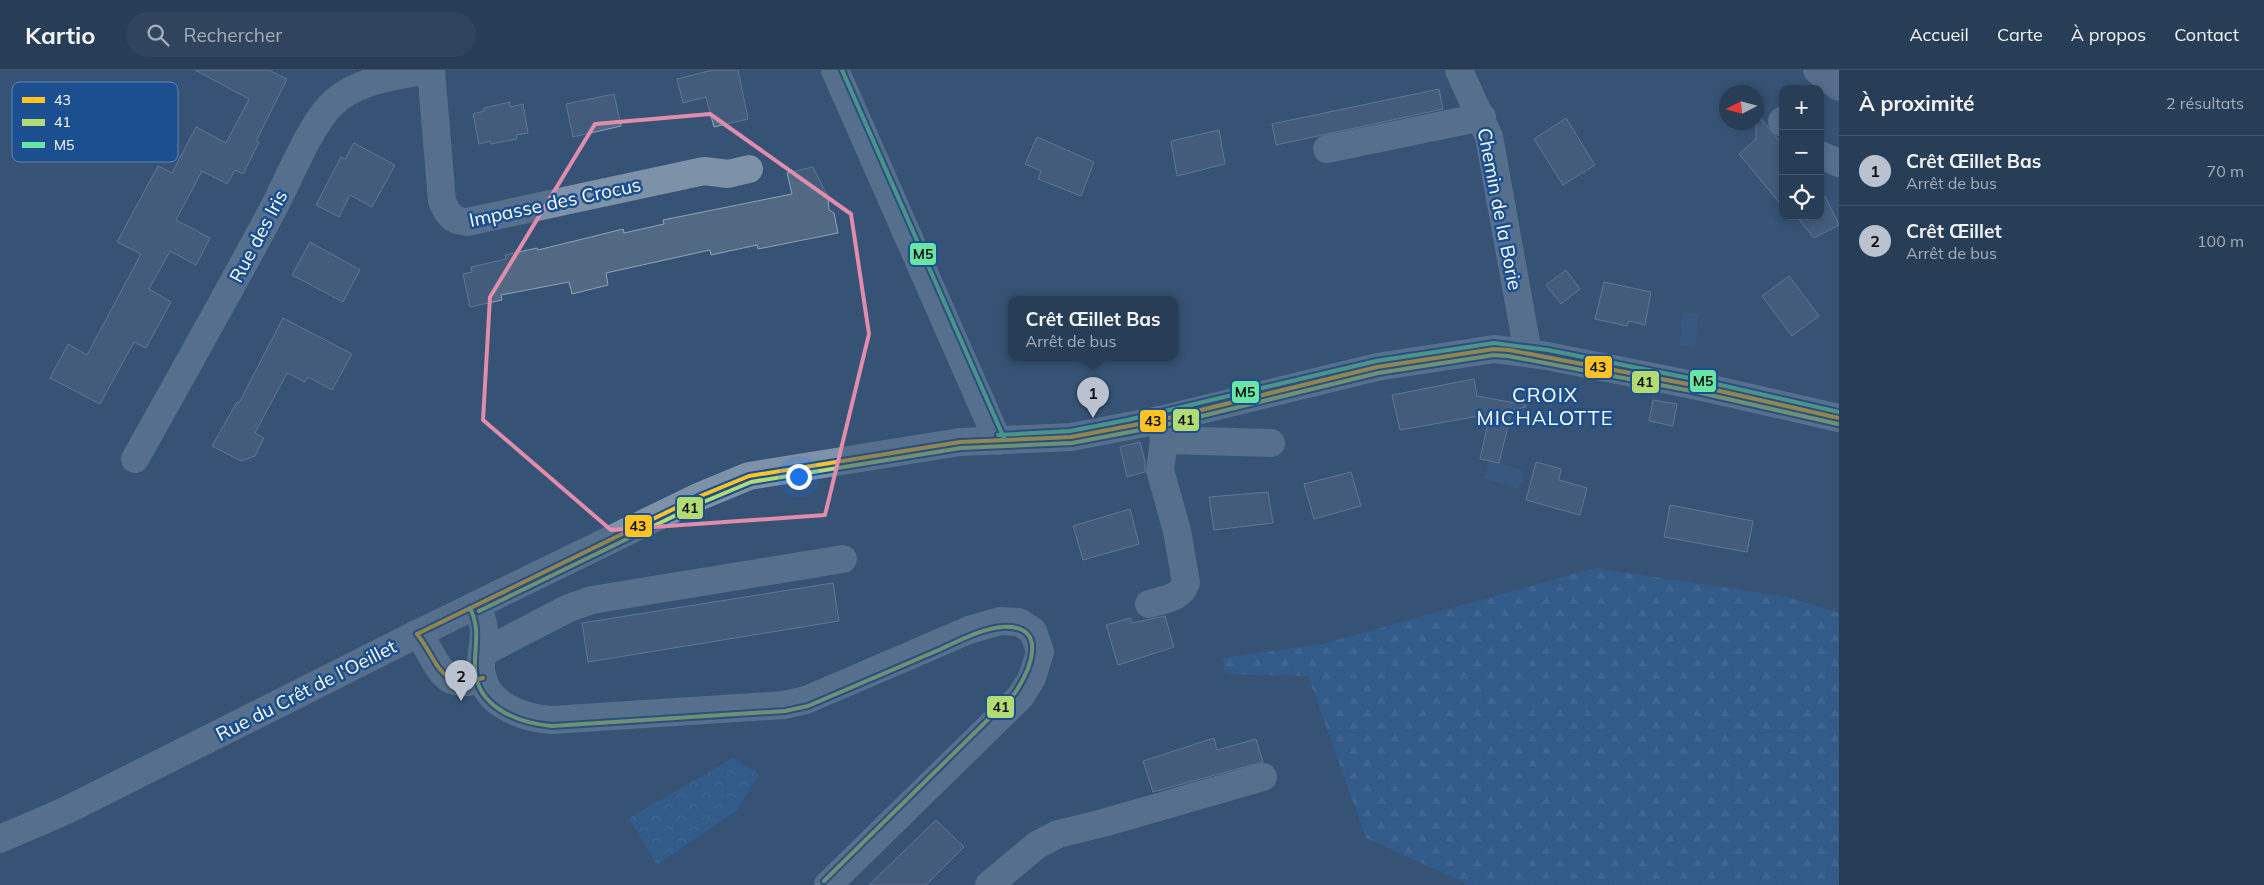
<!DOCTYPE html>
<html lang="fr">
<meta charset="utf-8">
<style>
:root{--surface:#283e57;--page:#30455d;--text:#f1f3f6;--muted:#a5aeba;--line:#44576d;--accent:#b9c2ce}
body{margin:0;font-family:Mulish,sans-serif;background:var(--page);color:var(--text)}
.controls{position:absolute;right:15px;top:15px;display:grid;overflow:hidden;border-radius:10px;box-shadow:0 2px 8px #0003}
.controls button{width:45px;height:45px;display:grid;place-items:center;padding:0;border:0;border-bottom:1px solid var(--line);background:var(--surface);color:var(--text);font:25px sans-serif}
.compass{position:absolute;left:1719px;top:15px;width:45px;height:45px;border-radius:50%;background:var(--surface);box-shadow:0 2px 8px #0003;rotate:264deg}
.you{position:absolute;left:798px;top:406px;width:18px;height:18px;margin:-12px;border:4px solid #fff;border-radius:50%;background:#1a73e8;box-shadow:0 0 0 8px #1a73e833}
.badge{display:grid;place-items:center;width:32px;height:32px;border-radius:50%;background:var(--accent);color:#111;font-size:16px;font-weight:700}
.pin{position:absolute;translate:-50% -41px;filter:drop-shadow(0 1px 2px #0008)}
.pin::after{content:'';position:absolute;top:26px;width:18px;height:15px;background:inherit;clip-path:polygon(0 0,100% 0,50% 100%)}
.popup{position:absolute;left:1008px;top:226px;width:170px;height:65px;box-sizing:border-box;display:grid;place-content:center;border-radius:10px;background:var(--surface);filter:drop-shadow(0 1px 4px #0005);font-size:16px;white-space:nowrap;color:var(--muted)}
.popup b{font-size:19px;color:var(--text)}
.popup::after{content:'';position:absolute;left:50%;top:100%;margin-left:-10px;border:10px solid transparent;border-top-color:var(--surface)}
.list{margin:0;padding:0;list-style:none}
h2{display:flex;justify-content:space-between;align-items:center;height:65px;margin:0;padding:0 20px;font-size:21px}
h2 small{font-size:16px;font-weight:400;color:var(--muted)}
.list li{display:grid;grid-template-columns:32px 1fr auto;gap:15px;align-items:center;box-sizing:border-box;height:70px;padding:0 20px;border-top:1px solid var(--line)}
.list b{display:block;font-size:19px;white-space:nowrap}
.list p{margin:0;font-size:16px;white-space:nowrap;color:var(--muted)}
.list em{font-size:16px;font-style:normal;color:var(--muted)}
.icon{flex:none;width:28px;height:28px;fill:none;stroke:currentColor;stroke-width:2;stroke-linecap:round;stroke-linejoin:round}
.map{position:relative;flex:none;width:1839px;height:815px;overflow:hidden}
header{display:flex;align-items:center;gap:30px;box-sizing:border-box;height:70px;padding:0 25px;background:var(--surface);border-bottom:1px solid var(--line)}
header strong{font-size:24px}
nav{display:flex;gap:28px;margin-inline-start:auto;font-size:18px}
.search{width:350px;height:45px;background:var(--page);display:flex;align-items:center;gap:12px;box-sizing:border-box;padding:0 18px;border-radius:28px;color:var(--muted);font-size:19px}
main{display:flex}
aside{flex:1;background:var(--surface)}
.map>svg:first-child{display:block}
.forest{fill:url(#forest-firs)}
.park{fill:url(#park-crowns)}
.water{fill:#3b618d}
.building{fill:#526984;stroke:#92a2b6}
.lines{fill:none;stroke-linecap:round;stroke-linejoin:round}
.minor{stroke:#7d92a8;stroke-width:28}
.major{stroke:#7d8ea7;stroke-width:28}
.bus-1-casing{stroke:#1b4f8f;stroke-width:8}
.bus-2-casing{stroke:#1b4f8f;stroke-width:8}
.bus-3-casing{stroke:#1b4f8f;stroke-width:8}
.bus-1{stroke:#ffc324;stroke-width:4}
.bus-2{stroke:#b2db71;stroke-width:4}
.bus-3{stroke:#66e5a5;stroke-width:4}
.marked{fill:none;stroke:#e08cad;stroke-width:4;stroke-linejoin:round}
.labels{text-anchor:middle;dominant-baseline:central;stroke-width:5;stroke-linejoin:round;paint-order:stroke}
.street-label{font-size:19px;fill:#fff;stroke:#1b4f8f}
.neighbourhood-label{font-size:20px;letter-spacing:1px;fill:#fff;stroke:#1b4f8f}
.key{fill:#1b4f8f;stroke:#5f84b1;stroke-width:1}
.key-label{font-size:14px;fill:#fff}
.line-badge{stroke:#1b4f8f;stroke-width:2}
.pale-badge-label{font-size:14px;text-anchor:middle;font-weight:bold;fill:#111}
</style>
<header>
<strong>Kartio</strong>
<div class="search"><svg class="icon" aria-label="search" viewBox="0 0 24 24"><circle cx="10" cy="10" r="6"/><path d="M15 15l6 6"/></svg>Rechercher</div>
<nav><a>Accueil</a><a>Carte</a><a>À propos</a><a>Contact</a></nav>
</header>
<main>
<div class="map">
<svg width="1839" height="815" viewBox="0 0 1839 815">
<defs>
<pattern id="forest-firs" width="22" height="20" patternUnits="userSpaceOnUse" patternTransform="scale(1.25)"><rect width="22" height="20" fill="#2f66a5"/><path d="M5 1l3.5 6h-7zM16 11l3.5 6h-7z" fill="#4e7db2"/></pattern>
<pattern id="park-crowns" width="20" height="18" patternUnits="userSpaceOnUse" patternTransform="scale(1.25)"><rect width="20" height="18" fill="#2f66a5"/><path d="M2 6a3 3 0 1 1 6 0M12 15a3 3 0 1 1 6 0" fill="none" stroke="#4e7db2"/></pattern>
</defs>
<rect width="100%" height="100%" fill="#365274"/>
<path class="forest" d="M 1595,498 L 1788,527 L 1839,543 L 1839,815 L 1469,815 L 1366,768 L 1308,606 L 1225,604 L 1222,588 L 1323,574 Z"/>
<path class="park" d="M 733,688 L 759,704 L 737,740 L 657,795 L 629,748 Z"/>
<g class="water">
<path d="M 1683,242 L 1699,244 L 1695,277 L 1679,275 Z"/>
<path d="M 1490,390 L 1524,401 L 1522,406 L 1524,411 L 1520,414 L 1518,419 L 1484,408 Z"/>
</g>
<g class="building">
<path d="M 195,0 L 269,0 L 287,9 L 256,71 L 259,72 L 243,104 L 235,100 L 227,114 L 202,101 L 176,150 L 210,168 L 196,195 L 170,181 L 149,219 L 171,232 L 146,278 L 134,272 L 100,334 L 50,308 L 68,274 L 87,285 L 141,184 L 117,172 L 158,96 L 172,103 L 196,57 L 226,73 L 249,29 Z"/>
<path d="M 713,0 L 738,0 L 748,49 L 714,57 L 706,27 L 683,33 L 677,9 Z"/>
<path d="M 1439,19 L 1443,39 L 1276,75 L 1272,54 Z"/>
<path d="M 614,24 L 621,56 L 573,67 L 566,34 Z"/>
<path d="M 510,32 L 510,37 L 523,34 L 528,63 L 516,65 L 517,69 L 491,74 L 490,71 L 479,74 L 473,44 L 484,41 L 484,38 Z"/>
<path d="M 1756,43 L 1783,75 L 1783,137 L 1739,84 L 1756,69 Z"/>
<path d="M 1566,48 L 1595,95 L 1563,115 L 1534,69 Z"/>
<path d="M 1219,60 L 1225,94 L 1177,106 L 1171,71 Z"/>
<path d="M 1037,67 L 1094,92 L 1081,126 L 1038,109 L 1041,101 L 1025,94 Z"/>
<path d="M 354,73 L 395,95 L 372,137 L 350,125 L 339,147 L 316,135 L 341,87 L 345,89 Z"/>
<path d="M 813,97 L 828,127 L 829,140 L 834,143 L 838,163 L 758,179 L 757,175 L 711,185 L 710,180 L 606,203 L 608,215 L 572,224 L 569,212 L 501,225 L 502,230 L 470,237 L 463,204 L 472,202 L 471,197 L 506,189 L 505,185 L 537,178 L 538,180 L 623,159 L 624,163 L 664,154 L 663,150 L 792,124 L 787,103 Z"/>
<path d="M 1820,121 L 1826,128 L 1839,155 L 1814,168 L 1796,146 L 1820,146 Z"/>
<path d="M 310,172 L 360,200 L 343,232 L 292,205 Z"/>
<path d="M 1566,200 L 1580,219 L 1561,234 L 1546,215 Z"/>
<path d="M 1789,206 L 1819,246 L 1792,266 L 1762,226 Z"/>
<path d="M 1604,212 L 1651,222 L 1645,255 L 1629,251 L 1627,256 L 1595,249 Z"/>
<path d="M 283,248 L 352,284 L 332,320 L 308,307 L 305,312 L 287,303 L 255,363 L 264,368 L 255,386 L 241,391 L 212,376 L 237,332 L 239,333 Z"/>
<path d="M 1474,309 L 1477,326 L 1526,335 L 1526,337 L 1512,340 L 1499,393 L 1480,389 L 1490,344 L 1400,360 L 1392,325 Z"/>
<path d="M 1653,330 L 1677,334 L 1673,356 L 1649,351 Z"/>
<path d="M 1140,372 L 1145,392 L 1145,402 L 1127,407 L 1120,377 Z"/>
<path d="M 1536,392 L 1561,399 L 1559,410 L 1587,418 L 1580,445 L 1526,430 Z"/>
<path d="M 1351,402 L 1361,436 L 1314,449 L 1304,414 Z"/>
<path d="M 1268,422 L 1273,453 L 1214,460 L 1209,427 Z"/>
<path d="M 1670,435 L 1753,451 L 1747,482 L 1664,467 Z"/>
<path d="M 1130,439 L 1139,474 L 1083,490 L 1073,456 Z"/>
<path d="M 833,513 L 839,551 L 588,592 L 582,553 Z"/>
<path d="M 1165,546 L 1174,577 L 1118,595 L 1106,555 L 1130,548 L 1132,553 Z"/>
<path d="M 1214,668 L 1217,680 L 1256,669 L 1263,692 L 1153,722 L 1143,691 Z"/>
<path d="M 936,750 L 964,777 L 926,815 L 869,815 Z"/>
</g>
<g class="lines">
<g class="minor">
<path d="M 431,0 L 442,131 C 448,145 452,151 467,152 L 704,101 L 728,104 L 749,99"/>
<path d="M 835,0 L 998,371"/>
<path d="M 1459,0 L 1489,67 L 1528,283"/>
<path d="M 1782,51 L 1783,53"/>
<path d="M 1327,79 L 1482,47"/>
<path d="M 1820,85 L 1839,93"/>
<path d="M 1164,370 L 1271,373"/>
<path d="M 135,389 C 181,307 227,225 271,143 C 288,112 308,58 332,34 C 358,9 394,7 427,0"/>
<path d="M 1149,534 C 1164,529 1180,529 1186,513 L 1177,461 L 1160,400 L 1164,370 L 1160,350"/>
<path d="M 476,535 C 491,563 480,573 481,600 C 484,635 523,648 552,650 L 784,635 L 806,630 L 969,560 L 1000,551 L 1019,552 L 1033,561 L 1040,582 L 1032,608 L 1020,627 L 828,815"/>
<path d="M 417,564 C 440,589 438,625 483,608"/>
<path d="M 484,582 L 569,538 L 592,530 L 843,489"/>
<path d="M 0,769 L 65,741 L 417,564 L 698,427 L 749,406 L 960,372 L 1071,367 L 1160,350 L 1377,297 L 1494,279 L 1547,286 L 1698,316 L 1839,348"/>
<path d="M 989,815 L 1037,775 L 1058,764 L 1103,753 L 1263,707"/>
</g>
<path class="major" d="M 1817,0 L 1839,17"/>
<g class="bus-1-casing">
<g id="bus-1">
<path d="M 417,564 L 698,427 L 749,406 L 960,372 L 1071,367 L 1160,350 L 1377,297 L 1494,279 L 1509,280 L 1698,316 L 1839,348"/>
<path d="M 417,564 C 440,593 438,620 483,608"/>
</g>
</g>
<g class="bus-2-casing">
<g id="bus-2">
<path d="M 470,538 C 481,561 474,575 475,599 C 477,638 519,653 552,656 L 785,641 L 808,636 C 850,618 892,600 934,582 C 955,573 979,559 1002,557 C 1050,554 1030,600 1015,623 L 824,811"/>
<path d="M 479,541 L 701,433 L 751,412 L 961,378 L 1072,373 L 1161,356 L 1378,303 L 1494,285 L 1508,286 L 1697,322 L 1838,354"/>
</g>
</g>
<g class="bus-3-casing">
<g id="bus-3">
<path d="M 842,0 L 1004,368"/>
<path d="M 998,365 L 1070,361 L 1127,350 L 1376,291 L 1494,273 L 1548,280 L 1699,310 L 1839,342"/>
</g>
</g>
<use href="#bus-1" class="bus-1"/>
<use href="#bus-2" class="bus-2"/>
<use href="#bus-3" class="bus-3"/>
</g>
<path d="M0 0H1839V815H0ZM 710,44 L 851,144 L 869,264 L 825,445 L 611,460 L 483,350 L 490,227 L 595,54 Z" fill="#365274" fill-opacity=".55" fill-rule="evenodd"/>
<path class="marked" d="M 710,44 L 851,144 L 869,264 L 825,445 L 611,460 L 483,350 L 490,227 L 595,54 Z"/>
<g class="labels">
<g class="street-label">
<text transform="translate(555 132) rotate(-12)">Impasse des Crocus</text>
<text transform="translate(1500 139) rotate(79)">Chemin de la Borie</text>
<text transform="translate(258 166) rotate(-62)">Rue des Iris</text>
<text transform="translate(306 620) rotate(-27)">Rue du Crêt de l'Oeillet</text>
</g>
<g class="neighbourhood-label">
<text x="1545" y="324">CROIX<tspan x="1545" dy="23">MICHALOTTE</tspan></text>
</g>
</g>
<rect x="12" y="12" width="166" height="80" rx="8" class="key"/>
<rect x="22" y="27" width="23" height="6" fill="#ffc324"/>
<rect x="22" y="49" width="23" height="7" fill="#b2db71"/>
<rect x="22" y="72" width="23" height="6" fill="#66e5a5"/>
<g class="key-label">
<text x="54" y="35">43</text>
<text x="54" y="57">41</text>
<text x="54" y="80">M5</text>
</g>
<g class="line-badge">
<rect x="909" y="172" width="28" height="24" rx="5" fill="#66e5a5"/>
<rect x="1584" y="285" width="29" height="24" rx="5" fill="#ffc324"/>
<rect x="1689" y="299" width="28" height="24" rx="5" fill="#66e5a5"/>
<rect x="1631" y="300" width="29" height="24" rx="5" fill="#b2db71"/>
<rect x="1231" y="310" width="29" height="24" rx="5" fill="#66e5a5"/>
<rect x="1172" y="338" width="28" height="24" rx="5" fill="#b2db71"/>
<rect x="1139" y="339" width="28" height="24" rx="5" fill="#ffc324"/>
<rect x="676" y="426" width="28" height="24" rx="5" fill="#b2db71"/>
<rect x="624" y="444" width="29" height="24" rx="5" fill="#ffc324"/>
<rect x="986" y="625" width="29" height="24" rx="5" fill="#b2db71"/>
</g>
<g class="pale-badge-label">
<text x="923" y="189">M5</text>
<text x="1598" y="302">43</text>
<text x="1703" y="316">M5</text>
<text x="1645" y="317">41</text>
<text x="1245" y="327">M5</text>
<text x="1186" y="355">41</text>
<text x="1153" y="356">43</text>
<text x="690" y="443">41</text>
<text x="638" y="461">43</text>
<text x="1001" y="642">41</text>
</g>
</svg>
<div class="controls">
<button>+</button>
<button>−</button>
<button><svg class="icon" aria-label="locate" viewBox="0 0 24 24"><circle cx="12" cy="12" r="6"/><path d="M12 2v4M12 18v4M2 12h4M18 12h4"/></svg></button>
</div>
<svg class="compass" viewBox="-18 -18 36 36"><path d="M0-13l5 13h-10z" fill="#e53935"/><path d="M0 13l5-13h-10z" fill="#a5aeba"/></svg>
<div class="you"></div>
<div class="pin badge" style="left:1093px;top:348px">1</div>
<div class="popup"><b>Crêt Œillet Bas</b>Arrêt de bus</div>
<div class="pin badge" style="left:461px;top:631px">2</div>
</div>
<aside>
<h2>À proximité<small>2 résultats</small></h2>
<ul class="list">
<li><span class="badge">1</span><div><b>Crêt Œillet Bas</b><p>Arrêt de bus</p></div><em>70 m</em></li>
<li><span class="badge">2</span><div><b>Crêt Œillet</b><p>Arrêt de bus</p></div><em>100 m</em></li>
</ul>
</aside>
</main>
